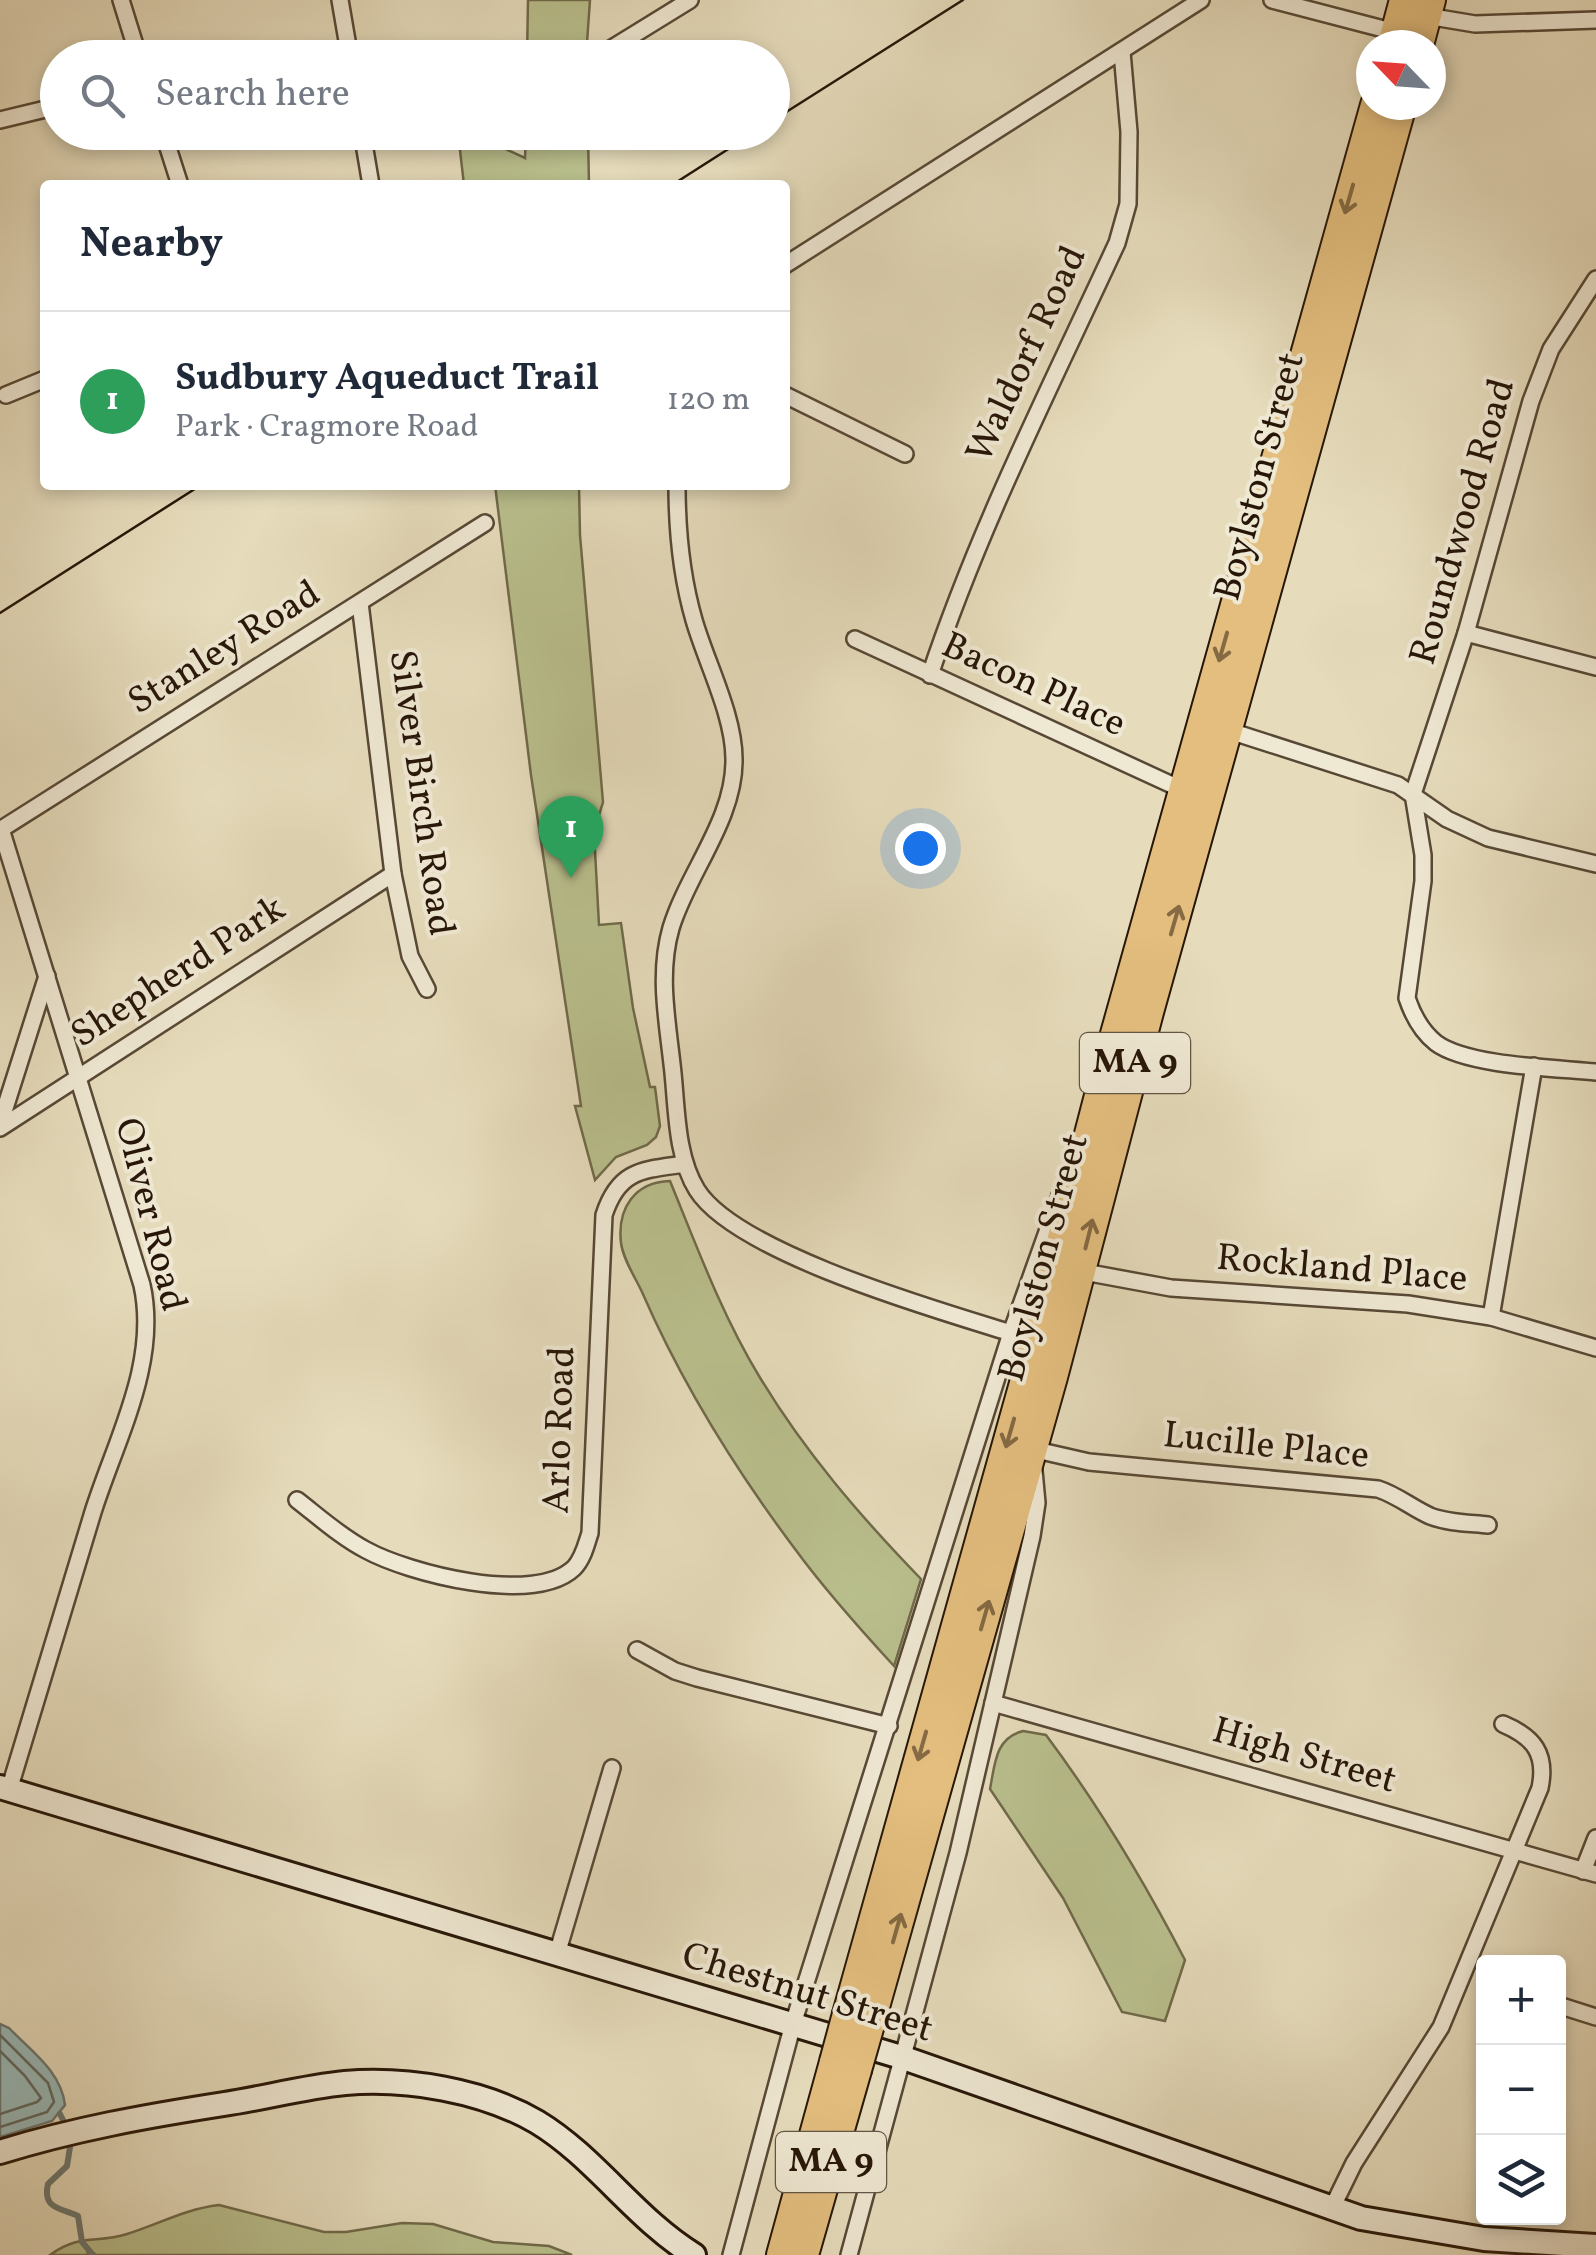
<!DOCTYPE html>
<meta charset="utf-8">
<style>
:root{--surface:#fff;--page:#f2f2f3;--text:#1f2937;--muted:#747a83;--line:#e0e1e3;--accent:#8f2418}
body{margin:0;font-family:Vollkorn,serif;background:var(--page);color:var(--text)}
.controls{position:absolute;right:30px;bottom:30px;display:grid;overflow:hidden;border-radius:10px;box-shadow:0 5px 15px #0003}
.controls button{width:90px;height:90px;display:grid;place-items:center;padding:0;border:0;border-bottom:2px solid var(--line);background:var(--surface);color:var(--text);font:50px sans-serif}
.compass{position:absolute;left:1356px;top:30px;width:90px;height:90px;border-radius:50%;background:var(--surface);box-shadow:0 5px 15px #0003;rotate:295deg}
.you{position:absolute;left:920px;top:848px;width:35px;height:35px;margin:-25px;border:8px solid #fff;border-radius:50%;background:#1a73e8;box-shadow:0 0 0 15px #1a73e833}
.badge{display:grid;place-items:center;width:65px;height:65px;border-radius:50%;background:var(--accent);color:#fff;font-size:32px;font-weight:700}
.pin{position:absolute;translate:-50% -82px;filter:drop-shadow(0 2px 5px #0008)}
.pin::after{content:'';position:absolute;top:52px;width:35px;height:30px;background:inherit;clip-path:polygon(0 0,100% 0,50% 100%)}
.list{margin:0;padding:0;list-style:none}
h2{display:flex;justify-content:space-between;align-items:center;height:130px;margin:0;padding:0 40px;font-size:42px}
h2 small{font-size:32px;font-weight:400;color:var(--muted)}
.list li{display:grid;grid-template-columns:65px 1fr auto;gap:30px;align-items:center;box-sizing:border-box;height:180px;padding:0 40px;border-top:2px solid var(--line)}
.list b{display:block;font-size:38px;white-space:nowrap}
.list p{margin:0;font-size:32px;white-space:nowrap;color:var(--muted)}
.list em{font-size:32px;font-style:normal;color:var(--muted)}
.icon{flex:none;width:55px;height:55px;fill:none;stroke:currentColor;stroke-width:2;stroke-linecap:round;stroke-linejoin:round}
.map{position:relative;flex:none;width:1596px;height:2255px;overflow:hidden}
.search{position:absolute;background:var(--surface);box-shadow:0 5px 15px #0003;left:40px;top:40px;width:750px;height:110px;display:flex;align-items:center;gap:25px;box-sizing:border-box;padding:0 35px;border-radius:55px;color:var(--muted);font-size:38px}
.panel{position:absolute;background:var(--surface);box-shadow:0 5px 15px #0003;left:40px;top:180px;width:750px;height:310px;border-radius:10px}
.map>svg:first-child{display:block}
.green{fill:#b9bf8d;stroke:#706a4a;stroke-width:2.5}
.water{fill:#99bab9;stroke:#6b7872;stroke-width:2.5}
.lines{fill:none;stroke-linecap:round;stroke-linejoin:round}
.shore{stroke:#606860;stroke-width:2.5}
.stream{stroke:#6b7872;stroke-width:6}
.street-casing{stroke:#574835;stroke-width:20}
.secondary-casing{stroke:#271608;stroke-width:28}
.highway-casing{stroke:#271608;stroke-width:32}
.street{stroke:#efe8d3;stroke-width:15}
.secondary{stroke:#efe8d3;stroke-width:22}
.highway{stroke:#e3be7e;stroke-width:28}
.tram{stroke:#271608;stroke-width:2.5}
.highway-bridge-casing{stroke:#271608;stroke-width:32;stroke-linecap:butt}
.highway-bridge{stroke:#e3be7e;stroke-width:28}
.oneway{stroke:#856a43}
.labels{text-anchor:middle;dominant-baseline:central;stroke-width:8;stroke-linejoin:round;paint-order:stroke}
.shield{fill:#efe8d3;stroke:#635545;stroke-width:2.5}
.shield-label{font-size:35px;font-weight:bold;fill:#271608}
.street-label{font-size:38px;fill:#271608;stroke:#efe8d3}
</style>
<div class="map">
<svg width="1596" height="2255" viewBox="0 0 1596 2255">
<rect width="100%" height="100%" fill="#e6dcbc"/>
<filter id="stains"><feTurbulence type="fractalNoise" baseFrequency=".002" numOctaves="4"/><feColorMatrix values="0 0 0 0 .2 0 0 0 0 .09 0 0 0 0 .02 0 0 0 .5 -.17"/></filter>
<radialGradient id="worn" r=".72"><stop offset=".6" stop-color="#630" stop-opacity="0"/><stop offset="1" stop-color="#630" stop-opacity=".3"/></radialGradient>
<g class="green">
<path d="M 528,0 L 590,0 L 586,57 L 527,57 Z"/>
<path d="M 458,133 L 471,133 L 525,158 L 526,133 L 588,133 L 589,185 L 464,185 Z"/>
<path d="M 495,485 L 579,485 L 580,535 L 603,802 L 594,832 L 599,925 L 621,923 L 633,1008 L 650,1087 L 655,1087 L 660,1126 L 656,1137 L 647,1145 L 616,1157 L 595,1180 L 575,1106 L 581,1106 L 531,775 Z"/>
<path d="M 670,1181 C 697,1247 722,1315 759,1376 C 804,1451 860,1516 921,1579 L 894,1666 C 859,1628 825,1590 795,1549 C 735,1469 682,1384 642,1292 C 635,1277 623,1259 621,1243 C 617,1208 635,1182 670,1181 Z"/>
<path d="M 1023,1731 L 1046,1735 C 1099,1806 1144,1881 1185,1960 L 1165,2021 L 1122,2012 L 1063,1898 L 990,1789 C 995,1764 995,1738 1023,1731 Z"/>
<path d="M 219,2205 L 324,2232 L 346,2232 L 402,2223 L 433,2224 L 493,2242 L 549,2246 L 572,2255 L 96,2255 L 87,2248 L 88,2255 L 50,2255 C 80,2233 96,2244 127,2234 C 159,2224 185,2209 219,2205 Z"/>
</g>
<path class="water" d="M 0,2024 L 9,2028 C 31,2051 61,2071 65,2105 L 52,2121 L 0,2137 Z"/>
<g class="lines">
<g class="shore">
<path d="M 0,2035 L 48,2083 L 54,2102 L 47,2112 L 0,2127"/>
<path d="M 0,2051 L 25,2076 L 41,2098 L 37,2102 L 0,2114"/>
</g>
<g class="stream">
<path d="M 60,2114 L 63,2120"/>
<path d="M 70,2147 L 67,2166 L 48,2184 C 42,2209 61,2208 78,2216 L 82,2242 L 93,2255"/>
</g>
<g class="street-casing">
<g id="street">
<path d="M 121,0 L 139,58"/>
<path d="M 340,0 L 350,58"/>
<path d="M 1272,0 L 1395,32"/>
<path d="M 1427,16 L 1475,24 L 1596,20"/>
<path d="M 596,58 L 690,0"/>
<path d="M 0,120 L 58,106"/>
<path d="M 163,132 L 180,185"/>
<path d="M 362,132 L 371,185"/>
<path d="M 785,265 L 1201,0"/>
<path d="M 1596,279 L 1551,349 L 1531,401 L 1466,633 L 1413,794 L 1423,855 L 1423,881 L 1407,998 C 1413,1016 1421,1031 1436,1043 C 1467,1066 1556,1068 1596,1072"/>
<path d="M 6,395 L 45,379"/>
<path d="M 785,395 L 905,454"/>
<path d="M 677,485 C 677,531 681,575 694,620 C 706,662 734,715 734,759 C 735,819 688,872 671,928 C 658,973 667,1019 672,1064 C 677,1104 675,1155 697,1190 C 737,1253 937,1310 1011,1333"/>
<path d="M 360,603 L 393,874 L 410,956 L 427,989"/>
<path d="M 1466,633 L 1596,667"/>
<path d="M 855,639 L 1183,790"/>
<path d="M 930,675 C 980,525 1051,386 1117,243 L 1128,204 L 1129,132 L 1122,52"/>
<path d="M 1230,731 L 1398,785 L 1447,819 L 1488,838 L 1596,864"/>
<path d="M 1,829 L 142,1285 C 159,1363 116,1439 93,1512 C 65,1605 37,1697 9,1790"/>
<path d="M 0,830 L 485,523"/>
<path d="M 0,1124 L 47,976"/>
<path d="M 0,1128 L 393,874"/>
<path d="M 1079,1271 L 1171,1288 L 1408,1304 L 1491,1317 L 1596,1348"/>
<path d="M 1491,1317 L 1534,1066"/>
<path d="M 297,1500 C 319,1517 341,1537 366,1550 C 408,1573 534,1606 574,1568 C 583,1559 586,1545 590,1533 L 604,1215 C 619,1169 643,1170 685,1164"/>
<path d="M 637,1650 L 675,1671 L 697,1678 L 889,1726"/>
<path d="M 993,1703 L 1596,1874"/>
<path d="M 1583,1871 L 1596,1838"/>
<path d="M 557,1954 L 612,1768"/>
<path d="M 1558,2005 L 1596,2017"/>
<path d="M 1332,2208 L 1354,2163 L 1441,2027 L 1540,1788 C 1547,1754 1534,1737 1503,1724"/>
<path d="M 731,2255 L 793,2024 L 1011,1333 L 1062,1190"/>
<path d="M 849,2255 L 958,1853 L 1032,1536 L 1037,1503 L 1032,1449 L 1089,1462 L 1378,1489 C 1397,1495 1412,1508 1430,1516 C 1448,1523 1469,1523 1488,1525"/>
</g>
</g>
<g class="secondary-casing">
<g id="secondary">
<path d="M 0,1787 L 901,2057 L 1361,2218 L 1484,2239 L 1596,2246"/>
<path d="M 0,2152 C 74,2129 147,2116 224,2104 C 264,2098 304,2087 345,2083 C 407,2078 482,2090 537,2122 C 595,2157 634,2218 694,2255"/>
</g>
</g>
<g class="highway-casing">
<g id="highway">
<path d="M 1392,45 L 1404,0"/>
<path d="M 1419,45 L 1431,0"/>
<path d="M 847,2014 L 1028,1369 L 1115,1034 L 1375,105"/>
<path d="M 871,2021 L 1053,1377 L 1149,1012 L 1402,105"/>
<path d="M 781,2255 L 834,2062"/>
<path d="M 804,2255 L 857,2070"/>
</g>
</g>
<use href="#street" class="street"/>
<use href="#secondary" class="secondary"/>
<use href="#highway" class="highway"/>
<g class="tram">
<path d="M 772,121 L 963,0"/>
<path d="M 672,185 L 755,132"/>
<path d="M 0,613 L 201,485"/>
</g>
<g class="highway-bridge-casing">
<g id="highway-bridge">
<path d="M 834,2062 L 847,2014"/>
<path d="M 857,2070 L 871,2021"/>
</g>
</g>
<use href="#highway-bridge" class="highway-bridge"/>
</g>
<defs><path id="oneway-shaft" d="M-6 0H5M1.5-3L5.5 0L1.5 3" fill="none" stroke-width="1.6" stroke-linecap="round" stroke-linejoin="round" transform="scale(2.5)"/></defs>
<g class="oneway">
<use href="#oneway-shaft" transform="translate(1349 199) rotate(106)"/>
<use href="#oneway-shaft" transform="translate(1223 647) rotate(106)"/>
<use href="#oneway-shaft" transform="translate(1175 920) rotate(-74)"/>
<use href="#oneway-shaft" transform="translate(1089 1234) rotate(-76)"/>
<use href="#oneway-shaft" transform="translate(1010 1433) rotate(106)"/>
<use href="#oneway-shaft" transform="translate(985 1615) rotate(-74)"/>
<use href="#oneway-shaft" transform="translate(922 1746) rotate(106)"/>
<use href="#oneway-shaft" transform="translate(897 1928) rotate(-74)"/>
</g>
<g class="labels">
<g class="shield">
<rect x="1080" y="1033" width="110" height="60" rx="8"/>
<rect x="776" y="2132" width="110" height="60" rx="8"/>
</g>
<g class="shield-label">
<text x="1135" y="1063">MA 9</text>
<text x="831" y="2162">MA 9</text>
</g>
<g class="street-label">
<text transform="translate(1028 355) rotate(-65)">Waldorf Road</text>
<text transform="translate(1261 477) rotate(-75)">Boylston Street</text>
<text transform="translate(1464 522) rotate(-74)">Roundwood Road</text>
<text transform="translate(225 649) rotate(-32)">Stanley Road</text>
<text transform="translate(1033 686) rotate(25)">Bacon Place</text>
<text transform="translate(420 793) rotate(82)">Silver Birch Road</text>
<text transform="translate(179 973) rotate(-33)">Shepherd Park</text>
<text transform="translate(149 1215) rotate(76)">Oliver Road</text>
<text transform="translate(1045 1258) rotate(-75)">Boylston Street</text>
<text transform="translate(1342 1270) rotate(5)">Rockland Place</text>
<text transform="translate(561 1430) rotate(-88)">Arlo Road</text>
<text transform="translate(1266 1447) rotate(6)">Lucille Place</text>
<text transform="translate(1304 1757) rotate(16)">High Street</text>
<text transform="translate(807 1994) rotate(17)">Chestnut Street</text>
</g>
</g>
<rect width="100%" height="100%" filter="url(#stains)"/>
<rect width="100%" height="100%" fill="url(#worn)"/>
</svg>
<div class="controls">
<button>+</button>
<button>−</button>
<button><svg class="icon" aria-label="layers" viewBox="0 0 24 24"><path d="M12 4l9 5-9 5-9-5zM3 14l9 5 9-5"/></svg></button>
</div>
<svg class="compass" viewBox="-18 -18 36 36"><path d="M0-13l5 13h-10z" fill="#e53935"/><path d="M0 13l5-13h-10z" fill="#747a83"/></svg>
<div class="you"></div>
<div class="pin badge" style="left:571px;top:878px;background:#2e9e5b">1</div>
<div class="search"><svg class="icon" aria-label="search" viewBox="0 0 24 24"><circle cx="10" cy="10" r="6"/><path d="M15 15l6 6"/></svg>Search here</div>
<section class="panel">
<h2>Nearby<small></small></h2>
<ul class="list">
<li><span class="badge" style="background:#2e9e5b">1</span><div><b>Sudbury Aqueduct Trail</b><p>Park · Cragmore Road</p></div><em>120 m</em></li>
</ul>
</section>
</div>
